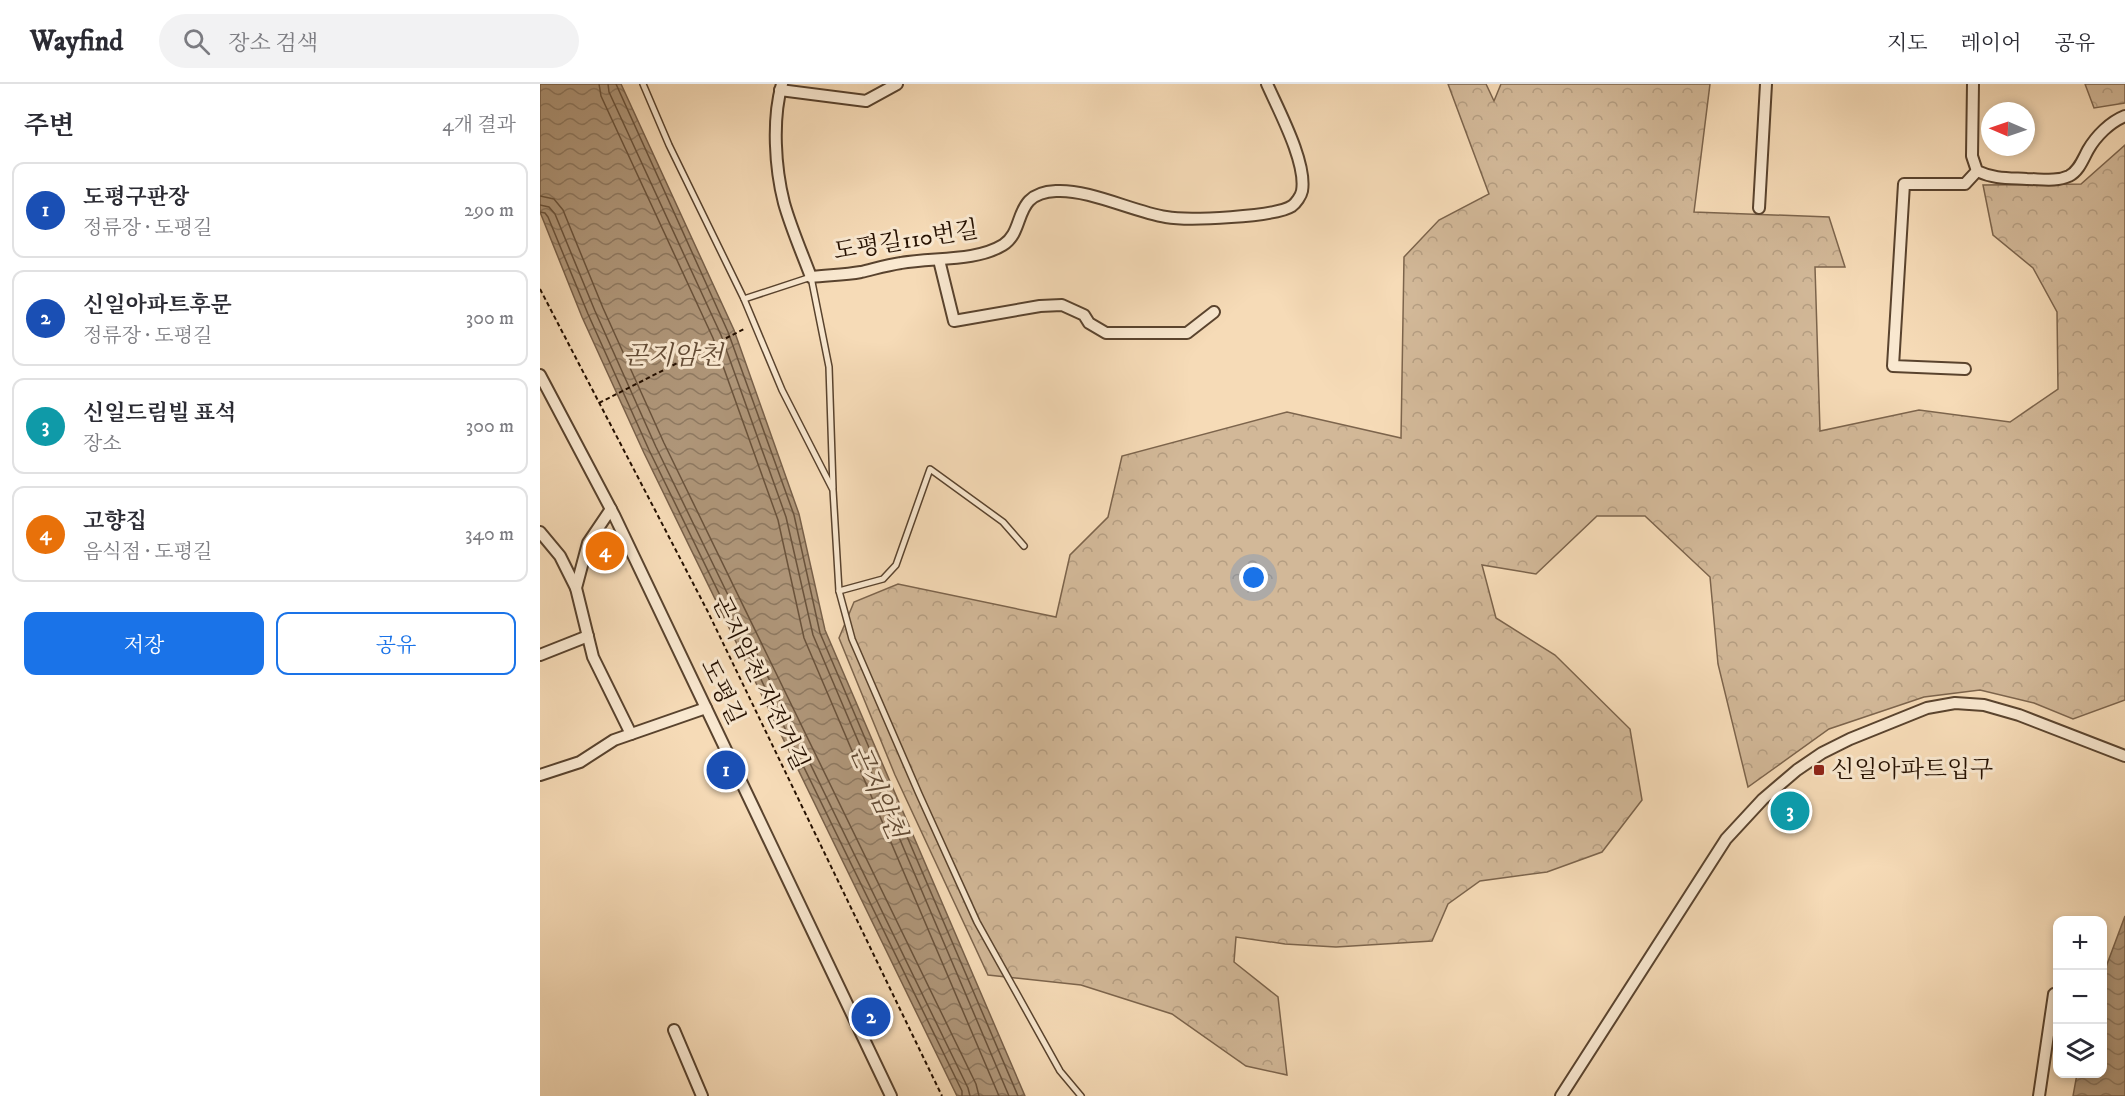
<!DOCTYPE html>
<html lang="ko">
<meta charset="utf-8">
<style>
:root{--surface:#fff;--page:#f2f2f3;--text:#2b2b33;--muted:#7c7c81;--line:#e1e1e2;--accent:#1a73e8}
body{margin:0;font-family:"IM FELL DW Pica","Noto Serif KR",serif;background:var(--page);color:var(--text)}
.controls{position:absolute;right:18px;bottom:18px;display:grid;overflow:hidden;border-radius:12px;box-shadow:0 3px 9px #0003}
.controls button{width:54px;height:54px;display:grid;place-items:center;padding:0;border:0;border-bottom:2px solid var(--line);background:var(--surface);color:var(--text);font:30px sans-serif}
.compass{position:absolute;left:1441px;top:18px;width:54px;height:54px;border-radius:50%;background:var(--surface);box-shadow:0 3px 9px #0003;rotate:272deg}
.you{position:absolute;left:714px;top:494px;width:21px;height:21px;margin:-15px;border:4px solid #fff;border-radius:50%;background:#1a73e8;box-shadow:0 0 0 9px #1a73e833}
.badge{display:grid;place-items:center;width:39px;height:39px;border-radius:50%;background:var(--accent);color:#fff;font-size:20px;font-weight:700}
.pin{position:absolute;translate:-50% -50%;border:3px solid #fff;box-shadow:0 2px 6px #0006}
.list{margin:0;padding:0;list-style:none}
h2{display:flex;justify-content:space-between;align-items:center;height:78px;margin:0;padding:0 24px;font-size:26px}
h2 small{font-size:20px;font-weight:400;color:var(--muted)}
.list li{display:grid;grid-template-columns:39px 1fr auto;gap:18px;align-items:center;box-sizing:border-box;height:96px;margin:0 12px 12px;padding:0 12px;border:2px solid var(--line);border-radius:12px}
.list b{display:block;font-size:22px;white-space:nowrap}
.list p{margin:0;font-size:20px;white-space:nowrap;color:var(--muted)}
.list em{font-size:20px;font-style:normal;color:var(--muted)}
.actions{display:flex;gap:12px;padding:18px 24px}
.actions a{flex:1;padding:14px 0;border:2px solid var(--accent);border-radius:12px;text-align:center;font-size:21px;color:var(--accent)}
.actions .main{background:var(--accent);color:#fff}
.icon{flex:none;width:33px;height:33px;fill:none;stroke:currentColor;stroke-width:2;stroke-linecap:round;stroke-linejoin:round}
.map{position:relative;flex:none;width:1585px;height:1012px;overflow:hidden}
header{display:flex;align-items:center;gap:36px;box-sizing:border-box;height:84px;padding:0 30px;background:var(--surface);border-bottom:2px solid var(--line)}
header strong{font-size:28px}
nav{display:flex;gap:33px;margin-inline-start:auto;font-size:21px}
.search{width:420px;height:54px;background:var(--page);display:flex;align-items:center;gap:15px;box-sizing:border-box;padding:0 21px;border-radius:33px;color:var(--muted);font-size:22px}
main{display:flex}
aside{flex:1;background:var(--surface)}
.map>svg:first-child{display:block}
.forest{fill:url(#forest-crowns);stroke:#7c644c;stroke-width:1.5}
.water{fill:url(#water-waves);stroke:#786049;stroke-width:1.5}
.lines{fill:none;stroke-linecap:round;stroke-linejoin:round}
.shore{stroke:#6a533c;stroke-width:1.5}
.service-casing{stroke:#59432e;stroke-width:8}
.minor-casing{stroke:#59432e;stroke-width:14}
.path{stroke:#251000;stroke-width:2;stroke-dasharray:4.5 3;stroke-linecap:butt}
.service{stroke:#f9e8d0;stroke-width:5}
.minor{stroke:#f9e8d0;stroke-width:10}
.poi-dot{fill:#8f2418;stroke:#f9e8d0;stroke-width:2}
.labels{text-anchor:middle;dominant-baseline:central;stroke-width:6;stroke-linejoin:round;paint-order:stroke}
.street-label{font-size:24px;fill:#251000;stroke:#f9e8d0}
.poi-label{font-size:24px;fill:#251000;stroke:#f9e8d0;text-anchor:start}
.water-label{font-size:26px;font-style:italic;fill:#634c36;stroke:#f9e8d0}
</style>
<header>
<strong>Wayfind</strong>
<div class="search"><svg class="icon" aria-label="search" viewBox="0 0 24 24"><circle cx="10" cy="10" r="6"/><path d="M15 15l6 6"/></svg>장소 검색</div>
<nav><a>지도</a><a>레이어</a><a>공유</a></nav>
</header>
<main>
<aside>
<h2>주변<small>4개 결과</small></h2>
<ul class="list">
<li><span class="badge" style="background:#1a4fb4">1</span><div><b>도평구판장</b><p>정류장 · 도평길</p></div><em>290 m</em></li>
<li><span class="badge" style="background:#1a4fb4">2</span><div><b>신일아파트후문</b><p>정류장 · 도평길</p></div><em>300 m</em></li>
<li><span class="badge" style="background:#0f9aa8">3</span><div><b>신일드림빌 표석</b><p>장소</p></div><em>300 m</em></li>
<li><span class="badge" style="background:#e8710a">4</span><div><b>고향집</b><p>음식점 · 도평길</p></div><em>340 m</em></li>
</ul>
<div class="actions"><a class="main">저장</a><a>공유</a></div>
</aside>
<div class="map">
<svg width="1585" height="1012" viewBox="0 0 1585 1012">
<defs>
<pattern id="forest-crowns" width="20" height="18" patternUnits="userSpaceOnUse" patternTransform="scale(1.5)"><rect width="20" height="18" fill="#d2b898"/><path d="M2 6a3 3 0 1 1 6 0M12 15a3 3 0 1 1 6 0" fill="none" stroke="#b49d81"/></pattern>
<pattern id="water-waves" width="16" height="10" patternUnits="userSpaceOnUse" patternTransform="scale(1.5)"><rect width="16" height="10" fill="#af9679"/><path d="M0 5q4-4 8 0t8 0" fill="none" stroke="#8e7961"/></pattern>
</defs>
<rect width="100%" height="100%" fill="#f6dbb7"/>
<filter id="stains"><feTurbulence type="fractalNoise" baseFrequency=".00333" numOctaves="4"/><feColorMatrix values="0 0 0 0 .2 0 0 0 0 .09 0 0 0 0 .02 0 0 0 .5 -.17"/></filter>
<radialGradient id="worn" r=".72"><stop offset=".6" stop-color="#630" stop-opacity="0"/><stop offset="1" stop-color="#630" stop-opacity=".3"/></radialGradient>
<g class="forest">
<path d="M 908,0 L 946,0 L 954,17 L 961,0 L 1170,0 L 1154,128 L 1289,133 L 1305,183 L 1275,183 L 1280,347 L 1379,326 L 1470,338 L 1518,305 L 1517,228 L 1493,184 L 1453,151 L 1443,101 L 1541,100 L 1585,61 L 1585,616 L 1533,635 L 1494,619 L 1440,606 L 1384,613 L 1289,645 L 1208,703 L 1178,580 L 1170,493 L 1105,432 L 1057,432 L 996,490 L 942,481 L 956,534 L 1015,571 L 1090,645 L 1102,716 L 1062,768 L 1007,788 L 940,797 L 908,820 L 892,857 L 796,863 L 745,860 L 696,853 L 694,878 L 738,913 L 747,991 L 706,982 L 632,930 L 541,901 L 448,891 L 355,691 L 299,554 L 314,518 L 358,500 L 516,533 L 530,471 L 568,433 L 582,372 L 747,328 L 861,354 L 864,173 L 899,136 L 949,110 Z"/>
<path d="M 1545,0 L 1585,0 L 1585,19 L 1554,24 Z"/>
</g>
<g class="water">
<path d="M 0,0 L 81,0 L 194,246 L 259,430 L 285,546 L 485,1012 L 417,1012 L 104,369 L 42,233 L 0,128 Z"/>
<path d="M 1585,832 L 1585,1012 L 1533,1012 L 1537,990 L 1562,990 L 1563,891 Z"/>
</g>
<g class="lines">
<g class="shore">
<path d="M 59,0 L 61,12 L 173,254 L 238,436 L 264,554 L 459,1012"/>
<path d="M 68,0 L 69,8 L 181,251 L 246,433 L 273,551 L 469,1012"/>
<path d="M 76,0 L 188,248 L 254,431 L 280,549 L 478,1012"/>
<path d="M 0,112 L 14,115 L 23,126 L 63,224 L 124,359 L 436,1000 L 439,1012"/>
<path d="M 0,121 L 9,123 L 15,130 L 55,227 L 116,363 L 428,1004 L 430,1012"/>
<path d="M 0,128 L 5,129 L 8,133 L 48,230 L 109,366 L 422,1007 L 422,1012"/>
</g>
<g class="service-casing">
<g id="service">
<path d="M 103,0 L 129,61 L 204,215 L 242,306 L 293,406 L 299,507 L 312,555 L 379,710 L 437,838 L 520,987 L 541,1012"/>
<path d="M 204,215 L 271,193 L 289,283 L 293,404"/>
<path d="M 299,507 L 343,495 L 356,481 L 390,385 L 463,438 L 484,462"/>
</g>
</g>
<g class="minor-casing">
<g id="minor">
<path d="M 242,0 C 232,35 235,84 244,119 C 251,144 262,169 271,193 C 287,191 304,191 321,188 C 334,185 347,181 361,179 C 392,173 435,178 463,161 C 487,146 471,109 516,107 C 549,105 594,128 626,133 C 648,137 735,133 752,122 C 756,119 761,112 762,107 C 767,79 739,27 727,0"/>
<path d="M 1433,0 L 1432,72 L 1437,87 C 1454,95 1468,94 1487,95 C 1501,95 1516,98 1529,92 C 1539,87 1543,75 1548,66 C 1556,52 1570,38 1585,32"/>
<path d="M 240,6 L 326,17 L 357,0"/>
<path d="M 1219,124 L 1226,0"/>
<path d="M 399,176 L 414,237 L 500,222 L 522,221 L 544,231 L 549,239 L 566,249 L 647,249 L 674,228"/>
<path d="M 1425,285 L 1353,282 L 1364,100 L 1425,100 L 1437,87"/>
<path d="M 0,291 L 74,431 L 351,1012"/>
<path d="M 71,425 L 48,459 L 36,504 L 53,573 L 91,650"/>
<path d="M 0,448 L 20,472 L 36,504"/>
<path d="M 0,571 L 48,552"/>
<path d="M 0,691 L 40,678 L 74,656 L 166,624"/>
<path d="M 134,946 L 162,1012"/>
<path d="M 1021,1012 L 1186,755 L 1223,715 L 1257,686 L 1282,669 L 1310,655 L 1387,624 L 1415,619 L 1444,621 L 1479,631 L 1585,672"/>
<path d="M 1499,1012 L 1514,910"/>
</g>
</g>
<g class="path">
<path d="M 0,205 L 168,528 L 402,1012"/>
<path d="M 59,319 L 206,244"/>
</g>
<use href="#service" class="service"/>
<use href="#minor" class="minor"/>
</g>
<rect class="poi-dot" x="1273" y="680" width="12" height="12" rx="3"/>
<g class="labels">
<g class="street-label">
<text transform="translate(366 157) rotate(-9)">도평길110번길</text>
<text transform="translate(220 599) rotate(64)">곤지암천 자전거길</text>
<text transform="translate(182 608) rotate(64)">도평길</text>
</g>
<g class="poi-label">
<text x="1291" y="686">신일아파트입구</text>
</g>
<g class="water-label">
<text x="133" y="272">곤지암천</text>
<text transform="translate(337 708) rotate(66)">곤지암천</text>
</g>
</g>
<rect width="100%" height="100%" filter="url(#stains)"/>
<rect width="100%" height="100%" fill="url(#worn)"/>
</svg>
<div class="controls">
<button>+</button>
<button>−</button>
<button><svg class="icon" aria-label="layers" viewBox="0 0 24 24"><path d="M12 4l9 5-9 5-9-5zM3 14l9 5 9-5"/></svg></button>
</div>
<svg class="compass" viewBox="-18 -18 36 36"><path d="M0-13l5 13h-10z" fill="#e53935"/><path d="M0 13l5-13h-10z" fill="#7c7c81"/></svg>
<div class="you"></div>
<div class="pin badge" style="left:186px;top:686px;background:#1a4fb4">1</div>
<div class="pin badge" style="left:331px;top:933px;background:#1a4fb4">2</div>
<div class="pin badge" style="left:1250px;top:727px;background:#0f9aa8">3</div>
<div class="pin badge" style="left:65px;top:467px;background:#e8710a">4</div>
</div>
</main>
